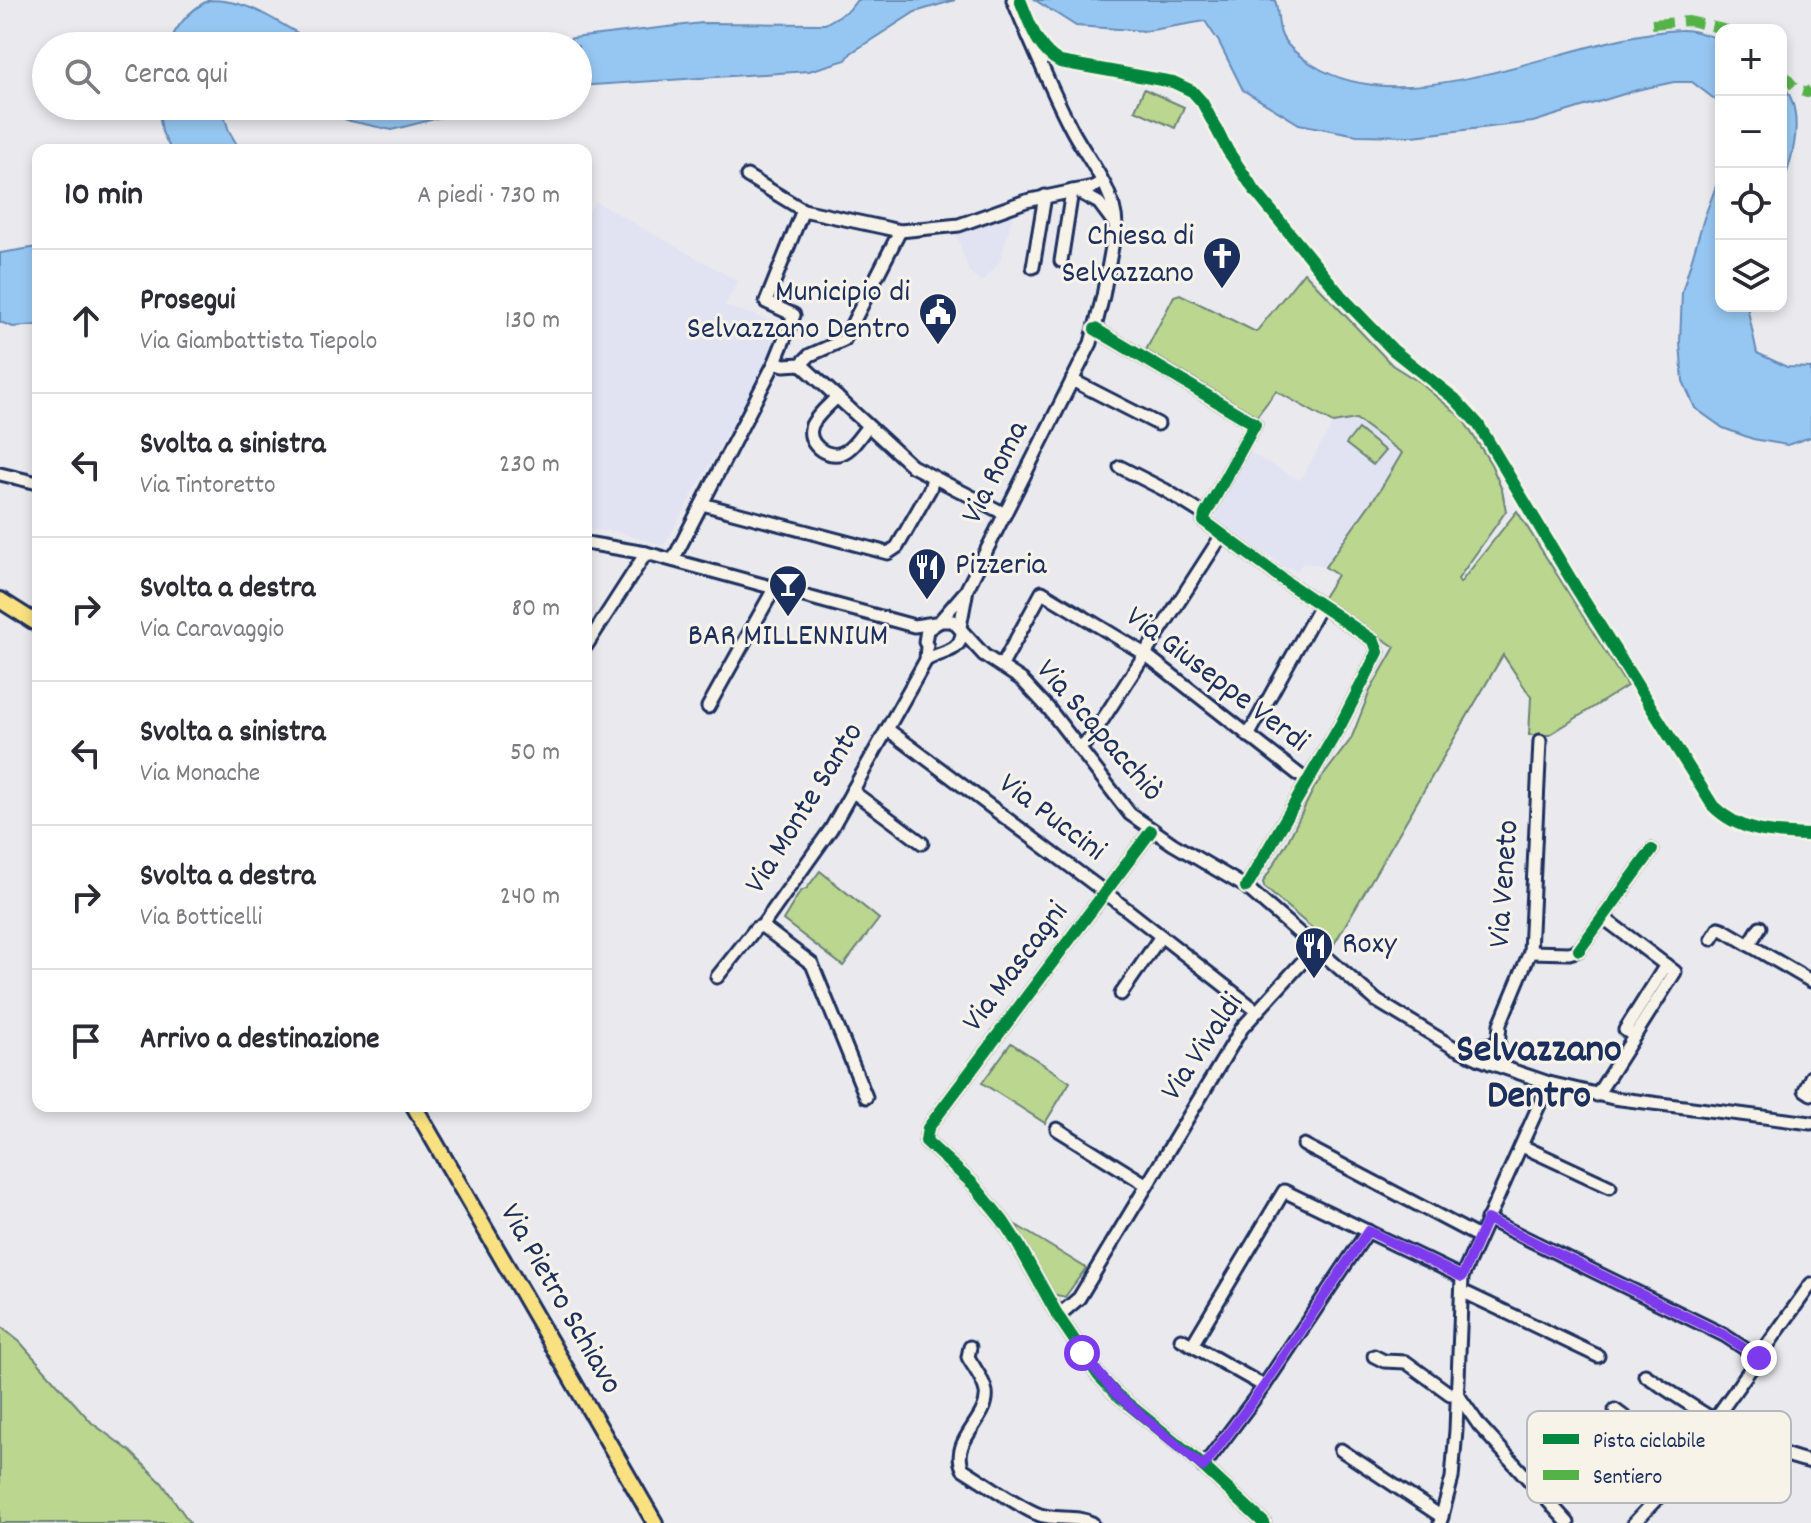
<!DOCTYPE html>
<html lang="it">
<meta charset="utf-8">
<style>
:root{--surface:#fff;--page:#f7f7f7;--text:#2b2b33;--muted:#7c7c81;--line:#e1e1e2}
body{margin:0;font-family:Dekko,sans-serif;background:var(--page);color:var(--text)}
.controls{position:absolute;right:24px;top:24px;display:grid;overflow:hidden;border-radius:16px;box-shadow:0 4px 12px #0003}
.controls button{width:72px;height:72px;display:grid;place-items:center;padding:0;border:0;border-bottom:2px solid var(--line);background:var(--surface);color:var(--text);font:40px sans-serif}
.stop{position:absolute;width:24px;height:24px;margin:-18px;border:6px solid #7c3aed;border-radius:50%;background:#fff}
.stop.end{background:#7c3aed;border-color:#fff;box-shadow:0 2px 8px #0008}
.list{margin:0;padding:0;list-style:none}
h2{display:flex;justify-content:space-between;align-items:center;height:104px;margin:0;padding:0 32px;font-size:34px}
h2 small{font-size:26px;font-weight:400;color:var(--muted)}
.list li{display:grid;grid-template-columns:52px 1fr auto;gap:24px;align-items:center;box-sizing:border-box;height:144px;padding:0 32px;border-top:2px solid var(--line)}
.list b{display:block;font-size:30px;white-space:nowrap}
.list p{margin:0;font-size:26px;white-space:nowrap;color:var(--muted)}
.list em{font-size:26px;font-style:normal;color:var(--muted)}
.icon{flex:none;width:44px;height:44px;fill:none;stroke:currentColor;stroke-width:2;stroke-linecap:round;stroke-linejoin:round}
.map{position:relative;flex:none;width:1811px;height:1523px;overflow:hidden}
.search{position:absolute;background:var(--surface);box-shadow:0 4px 12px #0003;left:32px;top:32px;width:560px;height:88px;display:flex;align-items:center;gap:20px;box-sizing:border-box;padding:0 28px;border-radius:44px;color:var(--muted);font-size:30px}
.panel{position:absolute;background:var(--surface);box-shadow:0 4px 12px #0003;left:32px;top:144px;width:560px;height:968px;border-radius:16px}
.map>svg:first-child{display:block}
.built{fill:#e1e3f2}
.green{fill:#bad68f;stroke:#6a8276;stroke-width:2}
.water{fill:#96c7f2;stroke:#658ab7;stroke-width:2}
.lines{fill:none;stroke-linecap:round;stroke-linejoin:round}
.minor-casing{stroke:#1b2f5e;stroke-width:17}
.major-casing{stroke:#1b2f5e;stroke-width:20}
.minor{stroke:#f7f3e8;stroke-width:11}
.major{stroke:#f9e181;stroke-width:14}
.quiet{stroke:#55b248;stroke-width:10;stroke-dasharray:20 10;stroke-linecap:butt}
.cycleway-casing{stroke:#f7f3e8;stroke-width:17}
.cycleway{stroke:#00873e;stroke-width:12}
.route{stroke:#7c3aed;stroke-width:10}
.labels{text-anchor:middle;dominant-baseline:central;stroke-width:6;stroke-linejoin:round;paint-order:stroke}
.poi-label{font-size:32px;fill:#1b2f5e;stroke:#f7f3e8;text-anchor:end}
.street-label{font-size:32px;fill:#1b2f5e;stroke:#f7f3e8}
.district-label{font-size:40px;font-weight:bold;fill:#1b2f5e;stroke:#f7f3e8}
.key{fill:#f7f3e8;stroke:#b5b8bf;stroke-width:2}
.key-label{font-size:22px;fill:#1b2f5e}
</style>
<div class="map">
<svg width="1811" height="1523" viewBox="0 0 1811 1523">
<rect width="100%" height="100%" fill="#eaeaee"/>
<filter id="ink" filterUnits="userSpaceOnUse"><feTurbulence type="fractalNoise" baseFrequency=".0125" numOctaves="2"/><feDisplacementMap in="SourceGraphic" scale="16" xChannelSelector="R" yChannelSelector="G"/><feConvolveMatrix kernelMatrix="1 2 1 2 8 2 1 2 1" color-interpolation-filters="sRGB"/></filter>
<g filter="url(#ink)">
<g class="built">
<path d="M 595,201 L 738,281 L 725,306 L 788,325 L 664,546 L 614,531 L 586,530 L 586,216 Z"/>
<path d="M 1016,205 L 1000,262 L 982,282 L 969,272 L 953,226 Z"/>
<path d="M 1356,418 L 1402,453 L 1380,490 L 1325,567 L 1303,563 L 1297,572 L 1289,567 L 1287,569 L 1217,520 L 1215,510 L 1249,452 L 1300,480 L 1333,423 Z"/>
</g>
<g class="green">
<path d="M 1144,89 L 1184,107 L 1175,128 L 1135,110 Z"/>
<path d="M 1304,272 L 1392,365 L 1419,382 L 1462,418 L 1491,464 L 1502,490 L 1506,511 L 1458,579 L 1460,583 L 1517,511 L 1627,686 L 1549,735 L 1529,735 L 1531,697 L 1503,655 L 1333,946 L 1264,887 L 1263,882 L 1288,841 L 1314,788 L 1351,739 L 1370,691 L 1395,647 L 1322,599 L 1337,575 L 1325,567 L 1380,490 L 1402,453 L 1356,419 L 1333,423 L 1276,391 L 1257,416 L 1146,350 L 1174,296 L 1180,294 L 1256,332 Z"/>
<path d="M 1358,429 L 1385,451 L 1373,465 L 1346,444 Z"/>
<path d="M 820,871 L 879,919 L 843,966 L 783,920 L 800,892 L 807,888 Z"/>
<path d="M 1011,1043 L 1070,1082 L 1045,1123 L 982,1083 Z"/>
<path d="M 1016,1225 L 1086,1268 L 1065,1297 L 1052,1294 Z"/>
<path d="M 0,1326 L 20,1342 L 92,1423 L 130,1451 L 162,1483 L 190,1523 L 0,1523 Z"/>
</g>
<g class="water">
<path d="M 209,0 C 260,0 281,30 325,46 L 168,46 C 176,26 190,10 209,0 Z"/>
<path d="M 857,0 L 955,0 L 915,12 L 851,53 L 846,60 L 809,71 L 578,86 L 578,46 L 542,46 L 573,38 L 702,23 L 825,24 L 849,10 Z"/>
<path d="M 1035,0 L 1275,0 C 1279,11 1277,26 1282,36 C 1287,47 1303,59 1313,65 C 1411,127 1571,35 1680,30 C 1693,29 1708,36 1721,39 L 1721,104 L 1692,82 L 1674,82 L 1637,90 L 1533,122 L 1413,136 L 1357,135 L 1299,124 L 1243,90 L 1219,42 L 1205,21 L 1146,31 L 1076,26 Z"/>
<path d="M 1781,82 C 1807,112 1793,157 1781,190 Z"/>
<path d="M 158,106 L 221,106 L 229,131 L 240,150 L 171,150 L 162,132 Z"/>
<path d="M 309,106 L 484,106 L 392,130 L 350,121 Z"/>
<path d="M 1721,173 L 1721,306 L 1747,306 L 1757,353 L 1787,367 L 1811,368 L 1811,437 L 1787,445 L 1753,439 L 1723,428 L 1695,408 L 1683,381 L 1680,343 L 1682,292 L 1704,218 Z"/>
<path d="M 38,247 L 38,325 L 13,327 L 0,322 L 0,253 Z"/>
</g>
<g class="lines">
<g class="minor-casing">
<g id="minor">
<path d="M 747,176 L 803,210 L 900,231 L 959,225 L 1026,201 L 1093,187 L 1102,182"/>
<path d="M 1077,191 L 1099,203 L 1114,223"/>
<path d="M 1061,261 L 1072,191"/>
<path d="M 1033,267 L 1045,196"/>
<path d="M 1095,329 L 1255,424 L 1205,515 L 1204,521 L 1289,584 L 1374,641 L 1378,652 L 1341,724 L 1246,887"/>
<path d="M 775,362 L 794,315 L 766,302 L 803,210"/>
<path d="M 801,364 L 912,466 L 1005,514"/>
<path d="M 1072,380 L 1158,424"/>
<path d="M 837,397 C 829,405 817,415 812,425 C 805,443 826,459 842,453 C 853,449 861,434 868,426"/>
<path d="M 1120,467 L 1165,490 L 1205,515"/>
<path d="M 0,474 L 38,483"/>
<path d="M 702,504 L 888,553 L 897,547 L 930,489 L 933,478"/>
<path d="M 586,543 L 646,553 L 914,626 L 935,623"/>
<path d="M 673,560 L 775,362 L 784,365 L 801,364 L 810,355 L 844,340 L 900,231"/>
<path d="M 939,622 L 964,593"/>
<path d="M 960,627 L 967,589 L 1091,343 L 1103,296 L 1116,225 C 1115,190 1088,160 1072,130 C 1050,88 1032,44 1013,0"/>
<path d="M 962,631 L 984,655 L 1022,680 L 1049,709 L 1130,814 L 1173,844 L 1246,887 L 1377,1001 L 1453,1047 L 1480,1059"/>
<path d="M 925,642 L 927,630 L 940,621 L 953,621 L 962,631 C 962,653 941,651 926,660"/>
<path d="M 586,646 L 646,553"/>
<path d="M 1002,665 L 1042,592 L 1145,654 L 1307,781"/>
<path d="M 708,707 L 775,587"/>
<path d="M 887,729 L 1106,893 L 1257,1011"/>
<path d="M 1248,736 L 1320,606"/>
<path d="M 1081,747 L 1092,736 L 1222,535"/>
<path d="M 852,791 L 922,843"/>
<path d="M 1151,831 L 928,1128 L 926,1141 L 973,1184 L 1003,1221 L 1018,1244 L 1058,1316 L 1098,1375 L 1116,1394 L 1190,1454 L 1264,1523"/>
<path d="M 762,926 L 812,964 L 866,1097"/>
<path d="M 1712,939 L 1719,928 L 1722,929 L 1811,981"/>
<path d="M 1749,945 L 1760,927"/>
<path d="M 1530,952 L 1569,953 L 1579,950 L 1652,850"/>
<path d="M 717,977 L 756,928 L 762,926 L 831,829 L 926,660 L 927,646"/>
<path d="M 1121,994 L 1161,936"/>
<path d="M 1634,1036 L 1625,1030 L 1666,965"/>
<path d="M 1497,1049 L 1491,1044 L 1484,1045 L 1479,1053 L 1480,1059 L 1490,1063 L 1497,1059 L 1500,1024 L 1530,952 L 1540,741"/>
<path d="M 1490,1063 L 1549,1083 L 1613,1098 L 1811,1123"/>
<path d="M 1811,1077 L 1805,1090 L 1811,1094"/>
<path d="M 1597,1095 L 1675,972 L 1609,922"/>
<path d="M 1057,1129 L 1147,1185"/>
<path d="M 1304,1145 L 1479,1237"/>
<path d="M 1522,1146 L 1610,1187"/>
<path d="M 1487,1219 L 1724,1335 L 1759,1358"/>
<path d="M 1462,1294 L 1468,1294 L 1598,1356"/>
<path d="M 1058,1316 L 1079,1298 L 1242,1028 L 1315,948"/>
<path d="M 1181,1339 L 1264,1386"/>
<path d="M 1192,1345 L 1284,1191 L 1462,1277"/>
<path d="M 970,1347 L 968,1357 C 974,1368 984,1380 986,1392 C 990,1419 949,1440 963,1469 C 986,1483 1010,1501 1035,1513 C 1053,1522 1075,1514 1092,1523"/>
<path d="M 1374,1356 L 1384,1361 L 1406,1362 L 1450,1394 L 1457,1394"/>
<path d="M 1645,1375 C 1698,1410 1748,1447 1811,1462"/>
<path d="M 1458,1395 L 1479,1425 L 1568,1523"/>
<path d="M 1615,1410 L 1685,1462"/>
<path d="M 1341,1450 L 1442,1517"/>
<path d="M 1203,1467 L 1264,1386 L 1368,1231"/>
<path d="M 1440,1523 L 1452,1478 L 1456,1430 L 1462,1277 L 1549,1083"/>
<path d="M 1634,1523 L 1663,1492 L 1811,1284"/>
</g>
</g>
<g class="major-casing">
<g id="major">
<path d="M 0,600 L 38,624"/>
<path d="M 414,1106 L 655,1523"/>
</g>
</g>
<use href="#minor" class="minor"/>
<use href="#major" class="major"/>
<g class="quiet">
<path d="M 1652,24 L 1689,21 L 1728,30"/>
<path d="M 1781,71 L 1796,89 L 1807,93 L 1811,89"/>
</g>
<g class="cycleway-casing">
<g id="cycleway">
<path d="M 1020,0 C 1030,23 1037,50 1060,62 L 1173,82 L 1192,91 L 1202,102 L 1228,151 L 1255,191 L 1342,297 L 1393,350 L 1455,399 L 1478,424 L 1575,586 L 1713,806 C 1740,833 1775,834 1811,835"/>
<path d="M 1095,329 L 1255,424 L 1205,515 L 1204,521 L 1289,584 L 1374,641 L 1378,652 L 1341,724 L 1246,887"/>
<path d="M 1151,831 L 928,1128 L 926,1141 L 973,1184 L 1003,1221 L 1018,1244 L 1058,1316 L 1098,1375 L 1116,1394 L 1190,1454 L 1264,1523"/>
<path d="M 1579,950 L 1652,850"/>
</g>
</g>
<use href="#cycleway" class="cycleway"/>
</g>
</g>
<g class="lines" filter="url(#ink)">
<path class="route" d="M 1082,1353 L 1116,1394 L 1203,1467 L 1264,1386 L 1368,1231 L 1462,1277 L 1487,1219 L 1724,1335 L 1759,1358"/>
</g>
<defs>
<g id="church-pin" transform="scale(2)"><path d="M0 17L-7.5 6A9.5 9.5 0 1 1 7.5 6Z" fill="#1b2f5e" stroke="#f7f3e8"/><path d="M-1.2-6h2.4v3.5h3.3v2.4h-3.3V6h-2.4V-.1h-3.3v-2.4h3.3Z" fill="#fff"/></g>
<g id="civic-pin" transform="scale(2)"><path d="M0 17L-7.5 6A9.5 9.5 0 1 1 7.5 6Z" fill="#1b2f5e" stroke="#f7f3e8"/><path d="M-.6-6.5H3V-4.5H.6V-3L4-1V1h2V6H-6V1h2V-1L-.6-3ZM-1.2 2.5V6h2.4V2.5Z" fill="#fff"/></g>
<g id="restaurant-pin" transform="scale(2)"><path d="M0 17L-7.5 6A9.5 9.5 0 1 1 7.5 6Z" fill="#1b2f5e" stroke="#f7f3e8"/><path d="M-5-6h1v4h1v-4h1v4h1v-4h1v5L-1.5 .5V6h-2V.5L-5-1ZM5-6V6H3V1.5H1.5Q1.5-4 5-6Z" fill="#fff"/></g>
<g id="bar-pin" transform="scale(2)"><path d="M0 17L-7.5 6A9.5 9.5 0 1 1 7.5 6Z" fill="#1b2f5e" stroke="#f7f3e8"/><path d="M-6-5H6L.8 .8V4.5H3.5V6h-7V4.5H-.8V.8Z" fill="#fff"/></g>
</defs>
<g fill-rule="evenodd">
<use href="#church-pin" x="1222" y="256"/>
<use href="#civic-pin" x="938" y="312"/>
<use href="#restaurant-pin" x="927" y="567"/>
<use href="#bar-pin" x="788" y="584"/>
<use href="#restaurant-pin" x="1314" y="946"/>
</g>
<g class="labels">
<g class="poi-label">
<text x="1194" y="238">Chiesa di<tspan x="1194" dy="37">Selvazzano</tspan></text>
<text x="910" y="294">Municipio di<tspan x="910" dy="37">Selvazzano Dentro</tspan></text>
<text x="955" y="567" text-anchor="start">Pizzeria</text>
<text x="788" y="638" text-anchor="middle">BAR MILLENNIUM</text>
<text x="1342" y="946" text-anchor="start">Roxy</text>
</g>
<g class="street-label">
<text transform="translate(997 473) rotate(-63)">Via Roma</text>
<text transform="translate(1216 681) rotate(37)">Via Giuseppe Verdi</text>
<text transform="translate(1098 732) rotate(49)">Via Scapacchiò</text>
<text transform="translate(806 809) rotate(-58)">Via Monte Santo</text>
<text transform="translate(1051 819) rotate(37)">Via Puccini</text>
<text transform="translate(1506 884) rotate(-86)">Via Veneto</text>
<text transform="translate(1017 968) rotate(-53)">Via Mascagni</text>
<text transform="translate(1204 1048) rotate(-56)">Via Vivaldi</text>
<text transform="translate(559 1300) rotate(60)">Via Pietro Schiavo</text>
</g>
<g class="district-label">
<text x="1539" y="1052">Selvazzano<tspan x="1539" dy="46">Dentro</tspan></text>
</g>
</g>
<rect x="1527" y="1411" width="264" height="92" rx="12" class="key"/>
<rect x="1543" y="1434" width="36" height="10" fill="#00873e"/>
<rect x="1543" y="1470" width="36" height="10" fill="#55b248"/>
<g class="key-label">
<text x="1593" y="1447">Pista ciclabile</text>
<text x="1593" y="1483">Sentiero</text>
</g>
</svg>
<div class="controls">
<button>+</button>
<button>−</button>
<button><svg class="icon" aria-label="locate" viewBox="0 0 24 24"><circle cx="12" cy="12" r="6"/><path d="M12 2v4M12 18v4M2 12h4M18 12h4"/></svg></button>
<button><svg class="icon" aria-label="layers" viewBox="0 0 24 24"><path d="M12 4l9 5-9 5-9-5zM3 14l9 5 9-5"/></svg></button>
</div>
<div class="stop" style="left:1082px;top:1353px"></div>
<div class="stop end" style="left:1759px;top:1358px"></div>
<div class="search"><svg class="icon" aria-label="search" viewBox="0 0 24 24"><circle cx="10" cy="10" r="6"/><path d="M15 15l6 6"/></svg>Cerca qui</div>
<section class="panel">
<h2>10 min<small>A piedi · 730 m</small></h2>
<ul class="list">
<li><svg class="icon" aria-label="ahead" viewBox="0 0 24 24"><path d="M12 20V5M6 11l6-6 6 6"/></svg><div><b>Prosegui</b><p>Via Giambattista Tiepolo</p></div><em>130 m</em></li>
<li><svg class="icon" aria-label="left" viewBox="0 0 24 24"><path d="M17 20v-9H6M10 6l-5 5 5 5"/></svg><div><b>Svolta a sinistra</b><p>Via Tintoretto</p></div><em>230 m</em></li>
<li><svg class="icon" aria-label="right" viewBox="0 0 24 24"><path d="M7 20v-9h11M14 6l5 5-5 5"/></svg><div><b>Svolta a destra</b><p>Via Caravaggio</p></div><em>80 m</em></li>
<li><svg class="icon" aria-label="left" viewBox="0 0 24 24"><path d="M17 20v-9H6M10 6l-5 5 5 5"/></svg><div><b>Svolta a sinistra</b><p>Via Monache</p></div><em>50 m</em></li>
<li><svg class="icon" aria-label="right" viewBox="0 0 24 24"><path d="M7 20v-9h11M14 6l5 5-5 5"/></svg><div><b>Svolta a destra</b><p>Via Botticelli</p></div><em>240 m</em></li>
<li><svg class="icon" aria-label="arrive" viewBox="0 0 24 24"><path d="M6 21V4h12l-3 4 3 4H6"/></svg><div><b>Arrivo a destinazione</b></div></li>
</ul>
</section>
</div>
